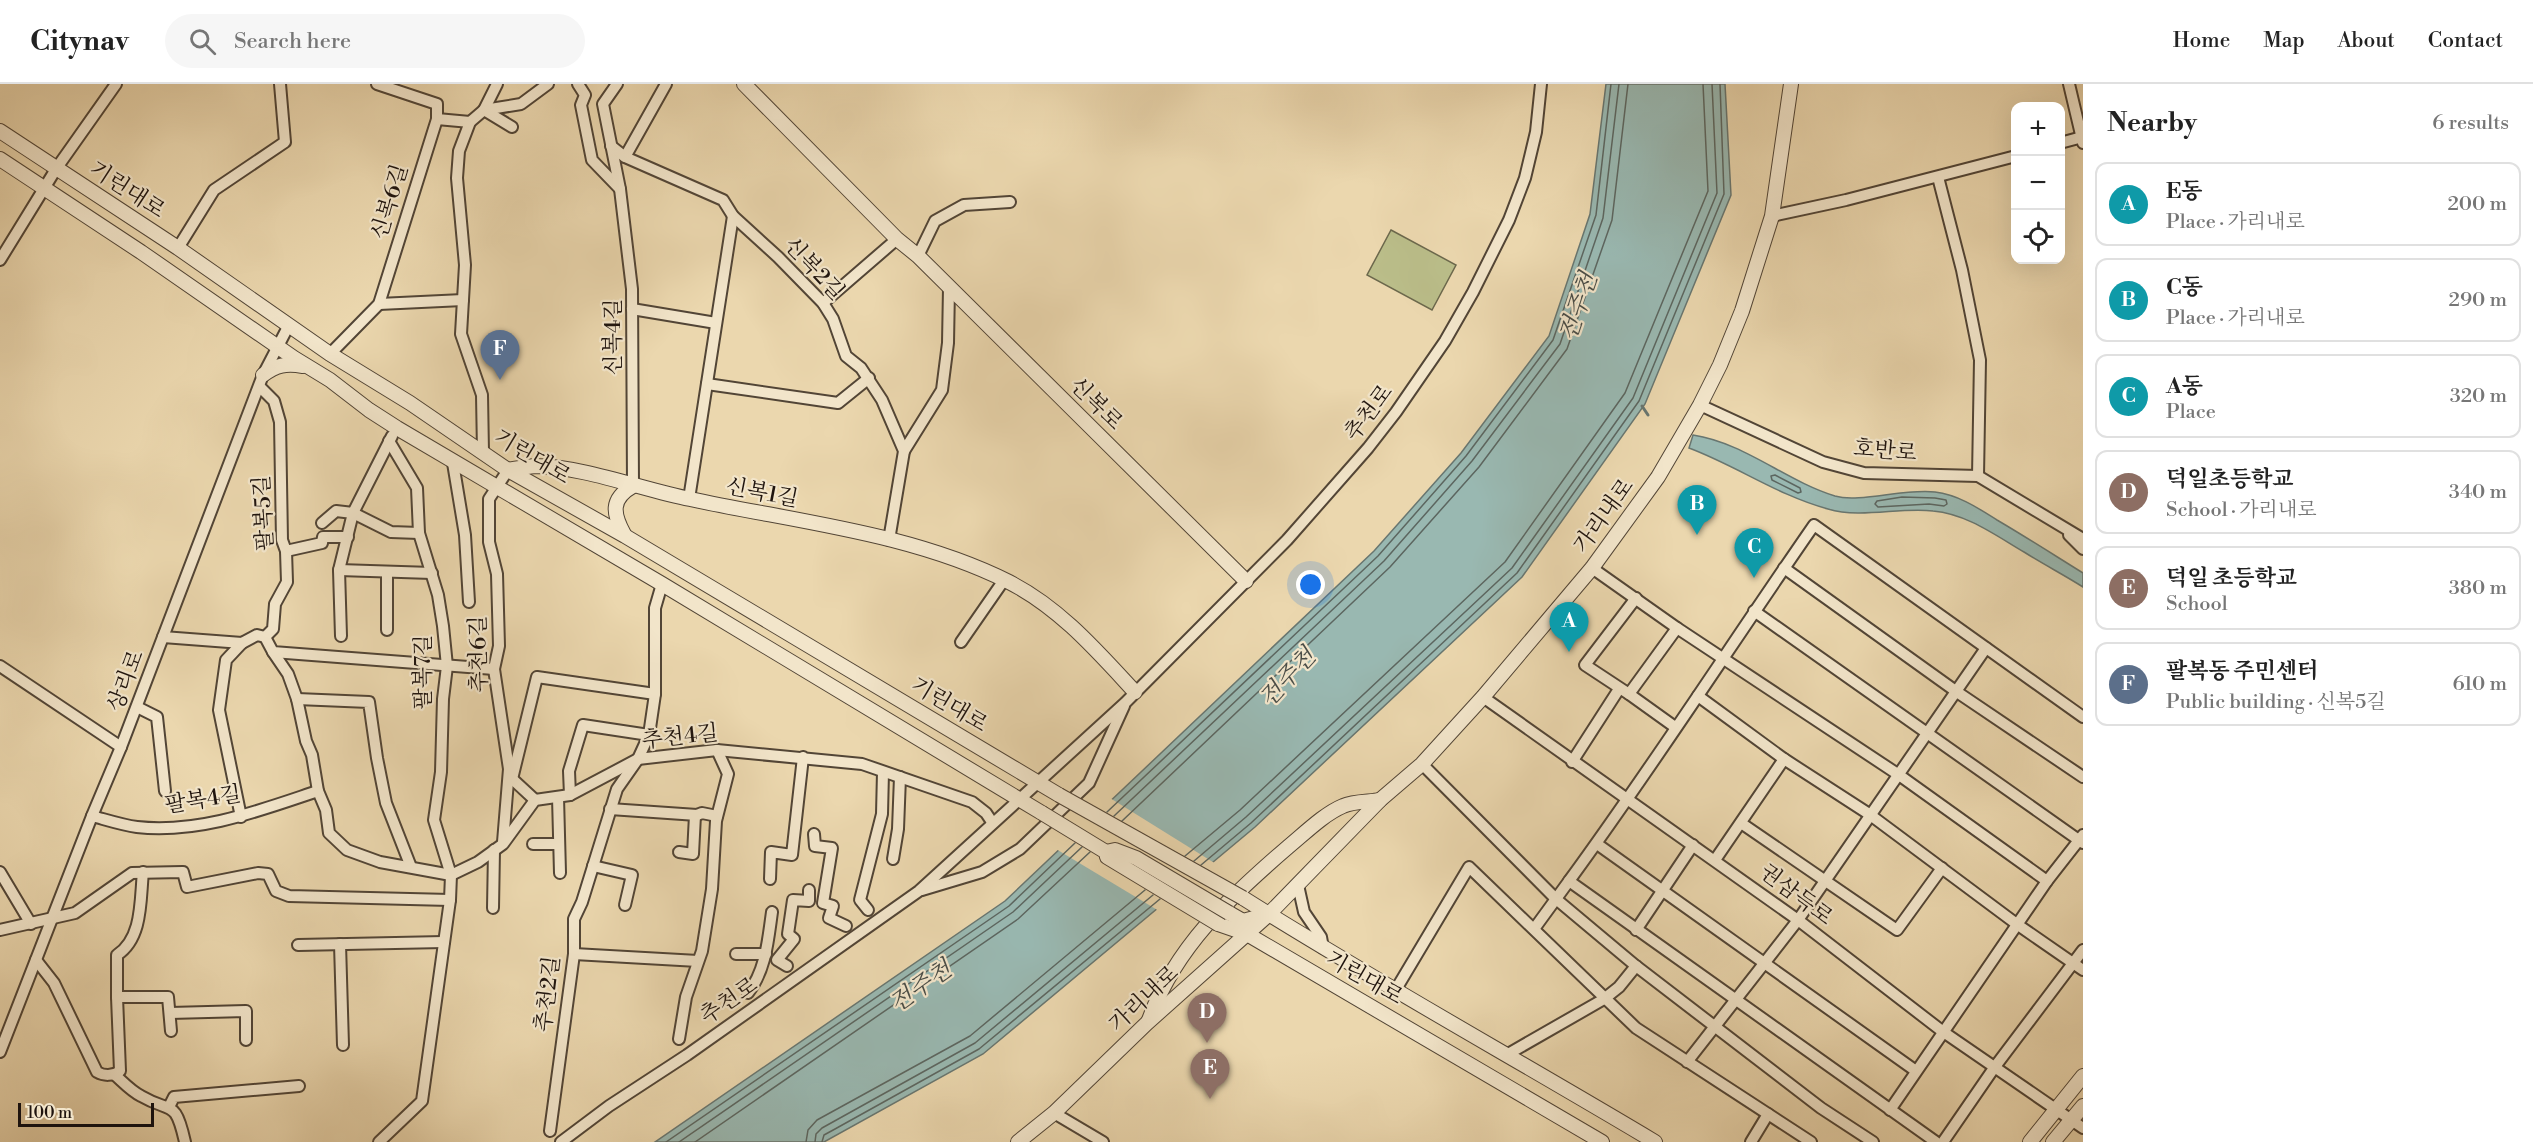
<!DOCTYPE html>
<meta charset="utf-8">
<style>
:root{--surface:#fff;--page:#f6f6f6;--text:#222;--muted:#767676;--line:#e0e0e0;--accent:#2563eb}
body{margin:0;font-family:"Libre Bodoni","Noto Serif KR",serif;background:var(--page);color:var(--text)}
.controls{position:absolute;right:18px;top:18px;display:grid;overflow:hidden;border-radius:12px;box-shadow:0 6px 24px #0002}
.controls button{width:54px;height:54px;display:grid;place-items:center;padding:0;border:0;border-bottom:2px solid var(--line);background:var(--surface);color:var(--text);font:30px sans-serif}
.scale{position:absolute;left:18px;bottom:15px;width:136px;box-sizing:border-box;padding-left:6px;border:3px solid #1f140e;border-top:0;font-size:16px;line-height:21px;white-space:nowrap;color:#1f140e;-webkit-text-stroke:4px #f2e5ca;paint-order:stroke}
.you{position:absolute;left:1311px;top:501px;width:21px;height:21px;margin:-15px;border:4px solid #fff;border-radius:50%;background:#1a73e8;box-shadow:0 0 0 9px #1a73e833}
.badge{display:grid;place-items:center;width:39px;height:39px;border-radius:50%;background:var(--accent);color:#fff;font-size:20px;font-weight:700}
.pin{position:absolute;translate:-50% -50px;filter:drop-shadow(0 2px 3px #0008)}
.pin::after{content:'';position:absolute;top:32px;width:21px;height:18px;background:inherit;clip-path:polygon(0 0,100% 0,50% 100%)}
.list{margin:0;padding:0;list-style:none}
h2{display:flex;justify-content:space-between;align-items:center;height:78px;margin:0;padding:0 24px;font-size:26px}
h2 small{font-size:20px;font-weight:400;color:var(--muted)}
.list li{display:grid;grid-template-columns:39px 1fr auto;gap:18px;align-items:center;box-sizing:border-box;height:84px;margin:0 12px 12px;padding:0 12px;border:2px solid var(--line);border-radius:12px}
.list b{display:block;font-size:22px;white-space:nowrap}
.list p{margin:0;font-size:20px;white-space:nowrap;color:var(--muted)}
.list em{font-size:20px;font-style:normal;color:var(--muted)}
.icon{flex:none;width:33px;height:33px;fill:none;stroke:currentColor;stroke-width:2;stroke-linecap:round;stroke-linejoin:round}
.map{position:relative;flex:none;width:2083px;height:1058px;overflow:hidden}
header{display:flex;align-items:center;gap:36px;box-sizing:border-box;height:84px;padding:0 30px;background:var(--surface);border-bottom:2px solid var(--line)}
header strong{font-size:28px}
nav{display:flex;gap:33px;margin-inline-start:auto;font-size:21px}
.search{width:420px;height:54px;background:var(--page);display:flex;align-items:center;gap:15px;box-sizing:border-box;padding:0 21px;border-radius:33px;color:var(--muted);font-size:22px}
main{display:flex}
aside{flex:1;background:var(--surface)}
.map>svg:first-child{display:block}
.green{fill:#babd89;stroke:#6c684c;stroke-width:1.5}
.water{fill:#99b8b1;stroke:#687670;stroke-width:1.5}
.pier{fill:#ebd7ae}
.lines{fill:none;stroke-linecap:round;stroke-linejoin:round}
.shore{stroke:#5c6660;stroke-width:1.5}
.stream{stroke:#687670;stroke-width:3}
.minor-casing{stroke:#524536;stroke-width:14}
.tertiary-casing{stroke:#524536;stroke-width:16}
.minor{stroke:#f2e5ca;stroke-width:10}
.tertiary{stroke:#f2e5ca;stroke-width:14}
.tertiary-bridge-casing{stroke:#524536;stroke-width:16;stroke-linecap:butt}
.tertiary-bridge{stroke:#f2e5ca;stroke-width:14}
.labels{text-anchor:middle;dominant-baseline:central;stroke-width:4.5;stroke-linejoin:round;paint-order:stroke}
.street-label{font-size:22px;fill:#1f140e;stroke:#f2e5ca}
.water-label{font-size:24px;font-style:italic;fill:#4a4d47;stroke:#f2e5ca}
</style>
<header>
<strong>Citynav</strong>
<div class="search"><svg class="icon" aria-label="search" viewBox="0 0 24 24"><circle cx="10" cy="10" r="6"/><path d="M15 15l6 6"/></svg>Search here</div>
<nav><a>Home</a><a>Map</a><a>About</a><a>Contact</a></nav>
</header>
<main>
<div class="map">
<svg width="2083" height="1058" viewBox="0 0 2083 1058">
<rect width="100%" height="100%" fill="#ebd7ae"/>
<filter id="stains"><feTurbulence type="fractalNoise" baseFrequency=".00333" numOctaves="4"/><feColorMatrix values="0 0 0 0 .2 0 0 0 0 .09 0 0 0 0 .02 0 0 0 .5 -.17"/></filter>
<radialGradient id="worn" r=".72"><stop offset=".6" stop-color="#630" stop-opacity="0"/><stop offset="1" stop-color="#630" stop-opacity=".3"/></radialGradient>
<path class="green" d="M 1391,146 L 1456,181 L 1432,226 L 1367,191 Z"/>
<g class="water">
<path d="M 1606,0 L 1725,0 L 1731,111 L 1645,320 L 1522,493 L 1255,743 L 983,970 L 824,1058 L 655,1058 L 1005,817 L 1374,467 L 1461,369 L 1549,252 L 1590,130 Z"/>
<path d="M 1693,351 C 1745,359 1786,397 1835,412 C 1860,419 1905,404 1935,408 C 1959,411 1978,424 1997,436 C 2026,453 2054,471 2083,489 L 2083,503 C 2064,491 2043,480 2024,468 C 1995,451 1967,430 1933,427 C 1899,423 1861,435 1828,425 C 1779,412 1737,382 1689,364 Z"/>
</g>
<path class="pier" d="M 1110,714 L 1216,780 L 1159,827 L 1056,765 Z"/>
<g class="lines">
<g class="shore">
<path d="M 1775,391 L 1800,404 L 1801,408 L 1798,409 L 1772,396 L 1771,392 Z"/>
<path d="M 1902,413 L 1935,414 L 1946,416 L 1947,420 L 1944,422 L 1929,420 L 1878,423 L 1875,420 L 1877,417 Z"/>
<path d="M 1107,728 L 1378,472 L 1466,372 L 1553,256 L 1596,131 L 1611,0"/>
<path d="M 1114,732 L 1384,477 L 1472,377 L 1560,260 L 1603,134 L 1619,0"/>
<path d="M 1122,737 L 1390,483 L 1479,383 L 1567,265 L 1612,136 L 1628,0"/>
<path d="M 1185,772 L 1240,726 L 1505,478 L 1625,309 L 1708,107 L 1703,0"/>
<path d="M 1194,777 L 1246,733 L 1512,484 L 1633,314 L 1717,109 L 1712,0"/>
<path d="M 1201,781 L 1251,739 L 1517,489 L 1639,317 L 1724,110 L 1720,0"/>
<path d="M 666,1058 L 1009,822 L 1075,759"/>
<path d="M 679,1058 L 1013,828 L 1082,763"/>
<path d="M 695,1058 L 1018,835 L 1090,768"/>
<path d="M 806,1058 L 808,1046 L 817,1036 L 970,952 L 1145,806"/>
<path d="M 815,1058 L 816,1050 L 822,1044 L 975,959 L 1153,811"/>
<path d="M 822,1058 L 824,1051 L 835,1045 L 979,965 L 1160,815"/>
</g>
<path class="stream" d="M 1642,322 L 1648,331"/>
<g class="minor-casing">
<g id="minor">
<path d="M 497,0 L 484,26 L 512,43"/>
<path d="M 578,0 L 585,11 L 581,21 L 592,76 L 620,105"/>
<path d="M 617,0 L 603,20 L 620,105 L 632,205 L 633,402"/>
<path d="M 2069,0 L 2083,59"/>
<path d="M 437,35 L 470,38"/>
<path d="M 2060,59 L 2082,53"/>
<path d="M 611,62 L 625,73 L 723,116 L 733,132 L 778,173 L 823,219 L 833,235 L 846,272 L 861,284 L 882,316 L 904,367 L 889,456"/>
<path d="M 625,73 L 666,0"/>
<path d="M 1938,93 L 1962,186 L 1980,276 L 1978,392"/>
<path d="M 1772,132 L 1846,116 L 2016,72"/>
<path d="M 178,164 L 214,106 L 285,58 L 280,0"/>
<path d="M 918,172 L 935,137 L 964,121 L 1010,118"/>
<path d="M 0,176 L 56,85 L 116,0"/>
<path d="M 823,219 L 897,155"/>
<path d="M 379,220 L 463,216"/>
<path d="M 632,225 L 716,239"/>
<path d="M 330,270 L 379,220 L 437,35 L 437,20 L 377,0"/>
<path d="M 707,300 L 838,319 L 869,294"/>
<path d="M 260,303 L 274,317 L 280,338 L 282,456 L 286,467 L 287,498 L 275,520 L 273,545 L 265,553"/>
<path d="M 1700,321 L 1823,378 L 1864,389 L 1978,392 L 2083,455"/>
<path d="M 904,367 L 942,306 L 948,259 L 949,204"/>
<path d="M 483,368 L 482,311 L 461,250 L 465,181 L 457,94 L 459,67 L 470,38 L 484,26 L 521,20 L 548,0"/>
<path d="M 453,379 L 465,451 L 469,518"/>
<path d="M 689,415 L 733,132"/>
<path d="M 322,439 L 336,427 L 353,429 L 391,448 L 419,449"/>
<path d="M 2069,451 L 2083,465"/>
<path d="M 286,467 L 322,459 L 323,453 L 348,453"/>
<path d="M 1592,484 L 1677,544 L 1899,691 L 2047,797"/>
<path d="M 1784,484 L 1957,608 L 2083,693"/>
<path d="M 339,486 L 432,489"/>
<path d="M 1754,527 L 2083,759"/>
<path d="M 387,546 L 387,488"/>
<path d="M 341,552 L 339,486 L 353,429 L 392,352"/>
<path d="M 163,553 L 242,559 L 257,551 L 265,553 L 273,568 L 494,585"/>
<path d="M 961,558 L 1004,496"/>
<path d="M 273,568 L 288,590 L 297,615 L 306,657 L 312,671 L 318,707 L 326,726 L 329,749 L 347,766 L 380,778 L 451,791"/>
<path d="M 0,582 L 121,663"/>
<path d="M 1629,610 L 1585,581 L 1636,514"/>
<path d="M 1698,612 L 1784,675 L 1869,730 L 2018,841 L 2083,886"/>
<path d="M 1483,613 L 1798,836 L 1942,947 L 2083,1044"/>
<path d="M 297,615 L 369,618 L 377,674 L 386,719 L 411,783"/>
<path d="M 137,623 L 157,633 L 165,707"/>
<path d="M 1675,643 L 1629,610 L 1677,544"/>
<path d="M 1572,678 L 1619,605"/>
<path d="M 1422,680 L 1556,815 L 1636,882 L 1821,1024 L 1873,1058"/>
<path d="M 509,692 L 535,716"/>
<path d="M 512,695 L 537,593 L 655,610"/>
<path d="M 570,711 L 569,687 L 583,641 L 649,651"/>
<path d="M 558,713 L 560,789"/>
<path d="M 610,725 L 697,731 L 702,729 L 717,732"/>
<path d="M 92,732 C 107,736 122,741 137,743 C 199,750 261,726 318,707"/>
<path d="M 241,733 L 219,626 L 226,576 L 242,559"/>
<path d="M 1741,739 L 1897,846 L 1942,784"/>
<path d="M 814,750 L 815,762 L 832,764 L 823,819 L 833,822 L 829,834 L 846,842"/>
<path d="M 503,758 L 509,685 L 494,585 L 499,562 L 497,490 L 489,458 L 489,415 L 508,386"/>
<path d="M 533,760 L 559,760"/>
<path d="M 1597,760 L 1916,987"/>
<path d="M 679,768 L 693,770 L 695,731"/>
<path d="M 893,775 L 898,745 L 900,693"/>
<path d="M 1715,776 L 1784,675"/>
<path d="M 593,782 L 632,791 L 625,821"/>
<path d="M 0,788 L 31,840"/>
<path d="M 451,791 L 478,778 L 503,760 L 535,716 L 570,711 L 638,675 L 717,666 L 862,680 L 972,718 L 986,729 L 992,738"/>
<path d="M 770,795 L 771,768 L 792,771 L 803,673"/>
<path d="M 1298,801 L 1304,828 L 1321,853 L 1323,864"/>
<path d="M 922,806 L 982,788 L 1020,765 L 1089,699 L 1124,622"/>
<path d="M 493,824 L 494,766"/>
<path d="M 868,826 L 860,816 L 882,730 L 883,688"/>
<path d="M 1534,845 L 1569,797"/>
<path d="M 0,846 L 75,829 L 132,789 L 183,788 L 187,803 L 258,789 L 268,790 L 276,807 L 289,812 L 450,816"/>
<path d="M 1636,846 L 1693,761"/>
<path d="M 340,860 L 343,961"/>
<path d="M 298,861 L 444,858"/>
<path d="M 574,870 L 698,877"/>
<path d="M 736,870 L 766,870"/>
<path d="M 36,876 L 54,899 L 97,988 C 104,992 113,992 120,987 L 117,913 L 168,913 L 171,947"/>
<path d="M 787,882 L 777,876 L 794,855 L 788,850 L 793,816 L 809,817 L 809,806"/>
<path d="M 1395,907 L 1469,783 L 1636,944 L 1811,1058"/>
<path d="M 748,909 C 766,886 768,856 772,828"/>
<path d="M 117,913 L 117,871 C 143,854 140,816 143,788"/>
<path d="M 170,929 L 246,927 L 246,956"/>
<path d="M 679,955 L 686,913 L 702,867 L 712,805 L 716,737 L 728,690 L 717,666"/>
<path d="M 0,968 L 92,732 L 121,663 L 263,291 L 289,241"/>
<path d="M 1508,970 L 1604,915 L 1619,903 L 1636,882"/>
<path d="M 1687,978 L 1798,836 L 1986,564"/>
<path d="M 115,991 C 123,998 131,1007 141,1012 C 172,1030 175,1014 185,1058"/>
<path d="M 169,1023 L 174,1013 L 299,1002"/>
<path d="M 1890,1026 L 2047,797 L 2083,751"/>
<path d="M 1054,1029 L 1103,1058"/>
<path d="M 550,1047 L 574,870 L 574,835 L 582,818 L 617,705 L 638,675 L 649,651 L 655,610 L 655,524 L 662,500"/>
<path d="M 379,1058 L 422,1017 L 450,816 L 451,791 L 434,736 L 441,688 L 443,615 L 447,582 L 443,542 L 438,511 L 419,449 L 417,404 L 389,357"/>
<path d="M 561,1058 L 609,1022 L 687,971 L 919,807 L 1125,619 L 1287,456 L 1368,364 L 1396,328 L 1445,257 L 1473,208 L 1509,136 L 1525,94 L 1536,48 L 1541,0"/>
<path d="M 1751,1058 L 1768,1030"/>
<path d="M 1936,1058 L 1569,797 C 1654,681 1732,559 1814,441 L 2083,633"/>
<path d="M 1943,1058 L 1994,984 L 2083,866"/>
</g>
</g>
<g class="tertiary-casing">
<g id="tertiary">
<path d="M 744,0 L 897,155 L 918,172 L 1246,497"/>
<path d="M 0,47 L 178,164 L 330,270 L 410,319 L 508,386 L 625,452 L 1059,711"/>
<path d="M 0,75 L 141,168 L 294,274 L 330,296 L 369,326 L 397,344 L 662,500 L 1042,729"/>
<path d="M 263,291 C 276,281 286,279 303,282"/>
<path d="M 508,386 C 517,384 527,383 535,382 C 581,382 644,406 690,415 C 797,438 911,449 1009,498 C 1060,524 1097,567 1135,608"/>
<path d="M 624,450 C 613,430 610,415 633,402"/>
<path d="M 1243,814 C 1378,899 1518,976 1655,1058"/>
<path d="M 1229,829 L 1243,837 L 1265,831"/>
<path d="M 1218,840 L 1247,850 L 1602,1058"/>
<path d="M 1149,936 C 1175,863 1231,812 1288,763 C 1305,749 1324,730 1343,722 C 1354,717 1369,718 1380,716"/>
<path d="M 1018,1058 L 1054,1029 L 1147,939 L 1268,831 L 1380,716 L 1422,680 L 1483,613 L 1592,484 L 1658,393 L 1700,321 L 1720,281 L 1742,227 L 1772,132 L 1791,0"/>
<path d="M 2030,1058 L 2083,992"/>
<path d="M 2053,1058 L 2083,1022"/>
</g>
</g>
<use href="#minor" class="minor"/>
<use href="#tertiary" class="tertiary"/>
<g class="tertiary-bridge-casing">
<g id="tertiary-bridge">
<path d="M 1059,711 L 1243,814"/>
<path d="M 1042,729 L 1106,768 L 1107,773 L 1218,840"/>
<path d="M 1106,768 L 1115,766 L 1136,774 L 1229,829"/>
</g>
</g>
<use href="#tertiary-bridge" class="tertiary-bridge"/>
</g>
<g class="labels">
<g class="street-label">
<text transform="translate(127 106) rotate(33)">기린대로</text>
<text transform="translate(390 118) rotate(-73)">신복6길</text>
<text transform="translate(814 185) rotate(47)">신복2길</text>
<text transform="translate(613 253) rotate(-90)">신복4길</text>
<text transform="translate(1096 320) rotate(45)">신복로</text>
<text transform="translate(1369 329) rotate(-53)">추천로</text>
<text transform="translate(1885 367) rotate(5)">호반로</text>
<text transform="translate(532 373) rotate(31)">기린대로</text>
<text transform="translate(762 409) rotate(11)">신복1길</text>
<text transform="translate(264 429) rotate(-93)">팔복5길</text>
<text transform="translate(1604 432) rotate(-54)">가리내로</text>
<text transform="translate(479 570) rotate(-91)">추천6길</text>
<text transform="translate(423 588) rotate(-90)">팔복7길</text>
<text transform="translate(126 597) rotate(-69)">상리로</text>
<text transform="translate(949 621) rotate(31)">기린대로</text>
<text transform="translate(680 653) rotate(-6)">추천4길</text>
<text transform="translate(203 716) rotate(-9)">팔복4길</text>
<text transform="translate(1796 811) rotate(37)">권삼득로</text>
<text transform="translate(1364 894) rotate(30)">기린대로</text>
<text transform="translate(548 910) rotate(-83)">추천2길</text>
<text transform="translate(1144 915) rotate(-43)">가리내로</text>
<text transform="translate(729 917) rotate(-35)">추천로</text>
</g>
<g class="water-label">
<text transform="translate(1579 223) rotate(-71)">전주천</text>
<text transform="translate(1288 594) rotate(-47)">전주천</text>
<text transform="translate(921 903) rotate(-35)">전주천</text>
</g>
</g>
<rect width="100%" height="100%" filter="url(#stains)"/>
<rect width="100%" height="100%" fill="url(#worn)"/>
</svg>
<div class="controls">
<button>+</button>
<button>−</button>
<button><svg class="icon" aria-label="locate" viewBox="0 0 24 24"><circle cx="12" cy="12" r="6"/><path d="M12 2v4M12 18v4M2 12h4M18 12h4"/></svg></button>
</div>
<div class="scale">100 m</div>
<div class="you"></div>
<div class="pin badge" style="left:1569px;top:568px;background:#0f9aa8">A</div>
<div class="pin badge" style="left:1697px;top:451px;background:#0f9aa8">B</div>
<div class="pin badge" style="left:1754px;top:494px;background:#0f9aa8">C</div>
<div class="pin badge" style="left:1207px;top:959px;background:#8d6e63">D</div>
<div class="pin badge" style="left:1210px;top:1015px;background:#8d6e63">E</div>
<div class="pin badge" style="left:500px;top:296px;background:#5c6f8a">F</div>
</div>
<aside>
<h2>Nearby<small>6 results</small></h2>
<ul class="list">
<li><span class="badge" style="background:#0f9aa8">A</span><div><b>E동</b><p>Place · 가리내로</p></div><em>200 m</em></li>
<li><span class="badge" style="background:#0f9aa8">B</span><div><b>C동</b><p>Place · 가리내로</p></div><em>290 m</em></li>
<li><span class="badge" style="background:#0f9aa8">C</span><div><b>A동</b><p>Place</p></div><em>320 m</em></li>
<li><span class="badge" style="background:#8d6e63">D</span><div><b>덕일초등학교</b><p>School · 가리내로</p></div><em>340 m</em></li>
<li><span class="badge" style="background:#8d6e63">E</span><div><b>덕일 초등학교</b><p>School</p></div><em>380 m</em></li>
<li><span class="badge" style="background:#5c6f8a">F</span><div><b>팔복동 주민센터</b><p>Public building · 신복5길</p></div><em>610 m</em></li>
</ul>
</aside>
</main>
